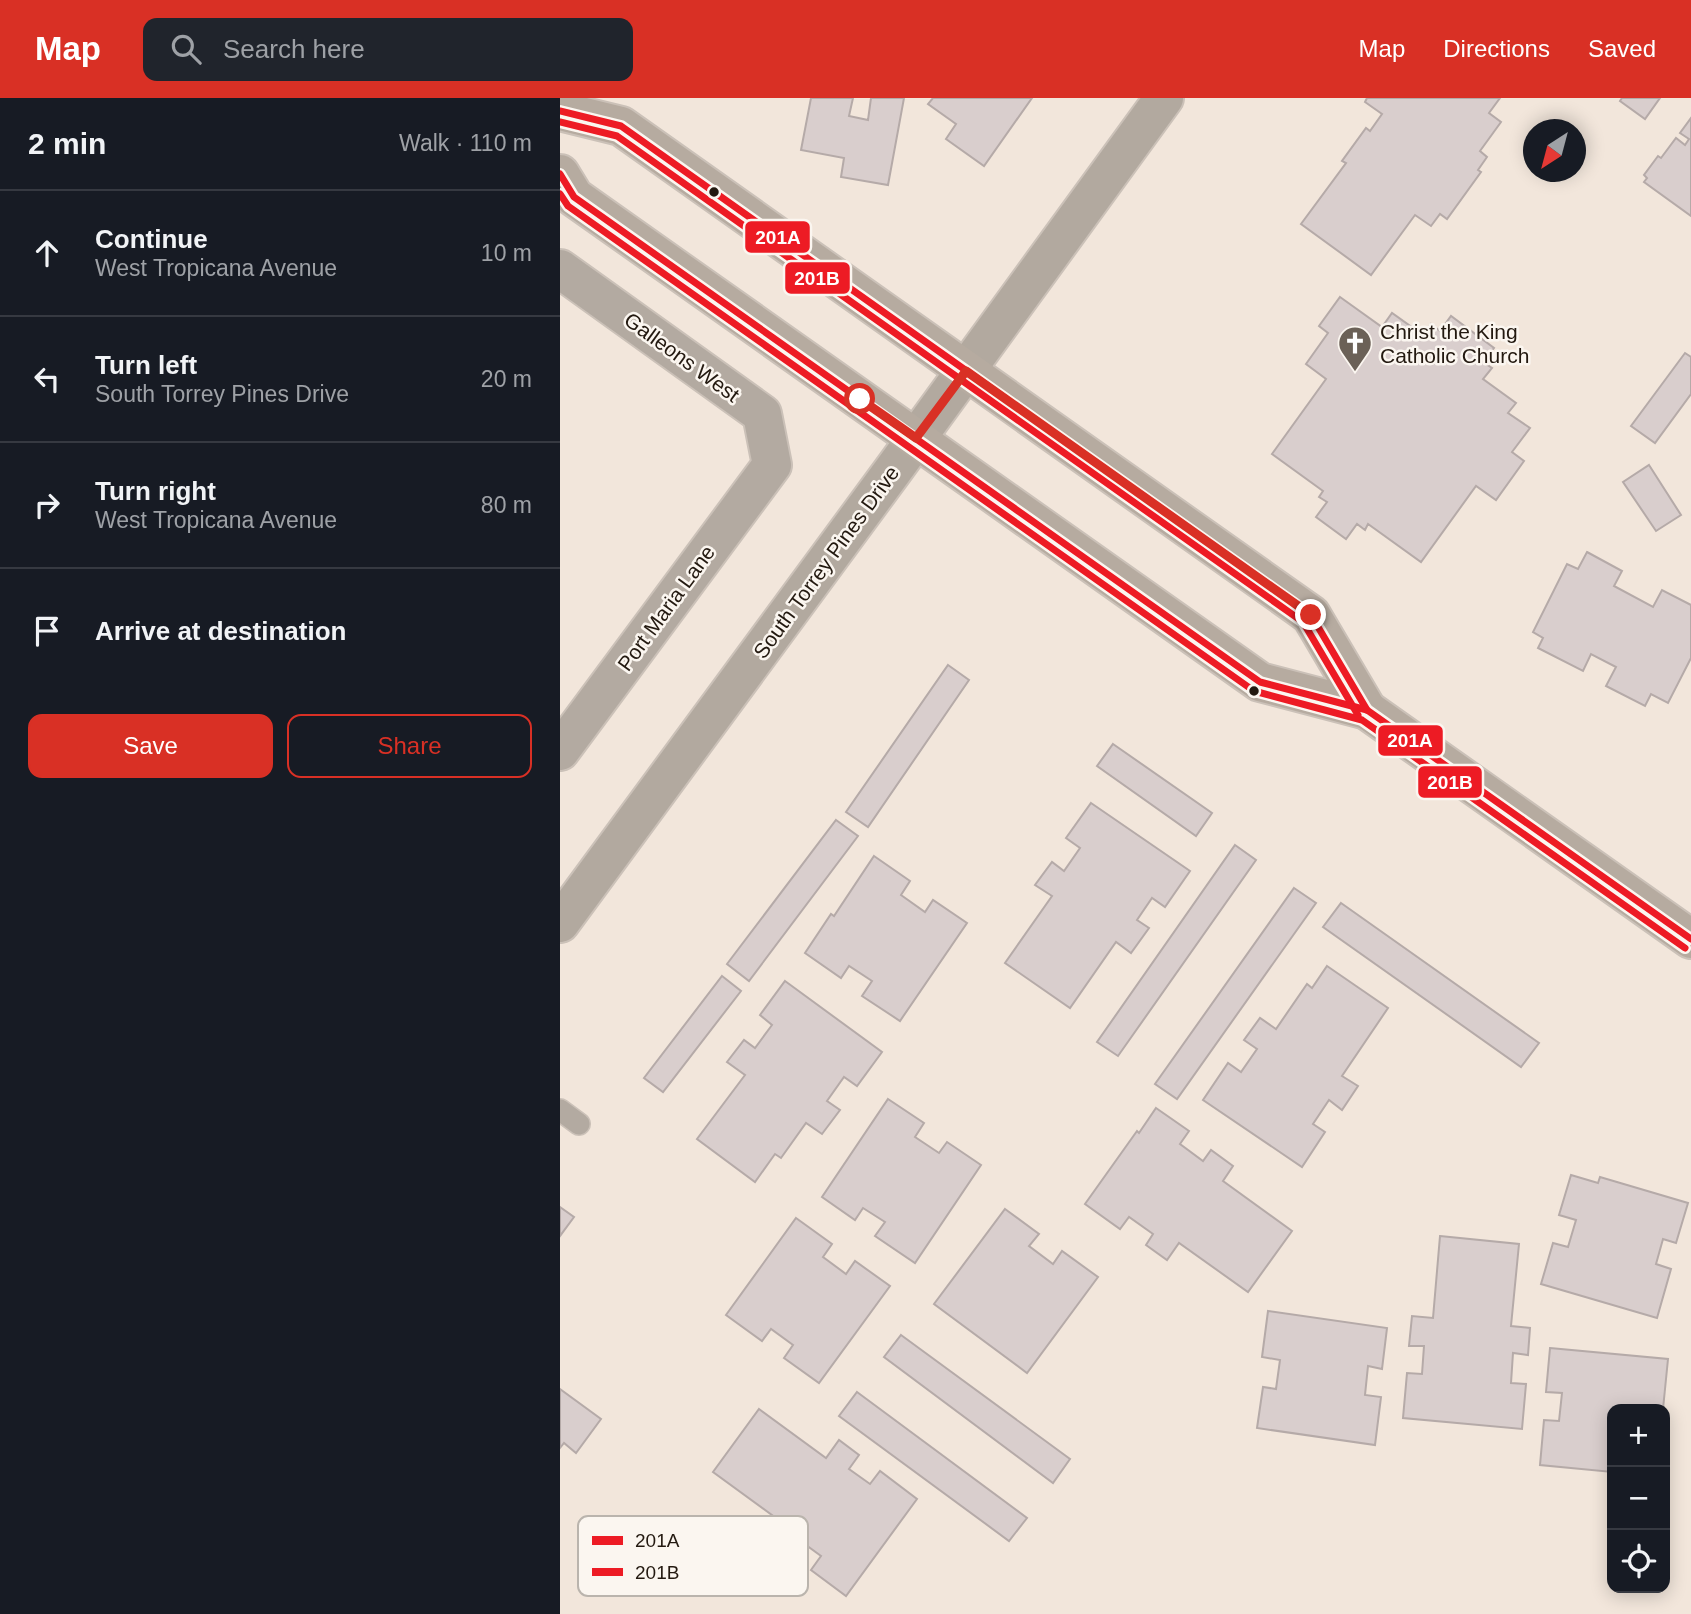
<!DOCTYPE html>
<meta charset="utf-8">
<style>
:root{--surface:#171b24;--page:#20242c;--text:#f1f3f6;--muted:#9ea1a6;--line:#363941;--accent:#d93025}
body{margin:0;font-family:Helvetica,sans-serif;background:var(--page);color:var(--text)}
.controls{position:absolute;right:21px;bottom:21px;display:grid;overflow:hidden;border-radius:14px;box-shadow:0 4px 18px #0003}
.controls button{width:63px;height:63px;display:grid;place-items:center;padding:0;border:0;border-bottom:2px solid var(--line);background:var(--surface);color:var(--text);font:35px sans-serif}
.compass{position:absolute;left:963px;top:21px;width:63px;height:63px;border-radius:50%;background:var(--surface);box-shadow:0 4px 18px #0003;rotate:216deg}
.stop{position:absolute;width:21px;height:21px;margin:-16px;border:5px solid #d93025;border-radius:50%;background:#fff}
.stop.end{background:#d93025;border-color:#fff;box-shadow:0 2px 7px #0008}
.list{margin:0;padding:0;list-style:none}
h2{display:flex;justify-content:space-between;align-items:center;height:91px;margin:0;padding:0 28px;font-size:30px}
h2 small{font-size:23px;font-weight:400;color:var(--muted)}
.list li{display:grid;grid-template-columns:46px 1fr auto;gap:21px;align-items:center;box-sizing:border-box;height:126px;padding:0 28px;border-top:2px solid var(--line)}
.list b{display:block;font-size:26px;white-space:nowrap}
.list p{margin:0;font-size:23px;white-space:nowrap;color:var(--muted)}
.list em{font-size:23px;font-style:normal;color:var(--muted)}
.actions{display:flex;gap:14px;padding:21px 28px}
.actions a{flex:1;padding:16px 0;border:2px solid var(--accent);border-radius:14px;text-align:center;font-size:24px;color:var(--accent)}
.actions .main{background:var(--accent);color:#fff}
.icon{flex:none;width:38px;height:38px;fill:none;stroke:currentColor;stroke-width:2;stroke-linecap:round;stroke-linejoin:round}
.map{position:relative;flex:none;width:1131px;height:1516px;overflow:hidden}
header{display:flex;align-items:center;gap:42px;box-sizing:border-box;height:98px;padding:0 35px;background:var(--accent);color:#fff}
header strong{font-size:33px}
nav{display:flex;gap:38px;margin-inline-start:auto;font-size:24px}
.search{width:490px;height:63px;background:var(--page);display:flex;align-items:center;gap:18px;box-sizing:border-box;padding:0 24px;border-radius:14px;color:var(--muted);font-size:26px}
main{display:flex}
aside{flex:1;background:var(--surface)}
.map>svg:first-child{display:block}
.building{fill:#d9cecd;stroke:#b5aaa8;stroke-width:2}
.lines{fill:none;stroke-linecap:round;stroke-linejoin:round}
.service-casing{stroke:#cbc1b8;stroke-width:24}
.minor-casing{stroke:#cbc1b8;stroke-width:42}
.secondary-casing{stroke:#cbc1b8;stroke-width:42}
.primary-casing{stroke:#cbc1b8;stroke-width:42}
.service{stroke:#b3aaa1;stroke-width:21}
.minor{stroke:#b3aaa1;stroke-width:38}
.secondary{stroke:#b2a99f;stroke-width:38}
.primary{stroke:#b6aba0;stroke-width:38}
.bus-1-casing{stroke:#fbf6f0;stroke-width:12}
.bus-2-casing{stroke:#fbf6f0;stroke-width:12}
.bus-1{stroke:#ed1b24;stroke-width:7}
.bus-2{stroke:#ed1b24;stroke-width:7}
.route{stroke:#d93025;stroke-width:9}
.bus-dot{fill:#231910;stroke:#fbf6f0;stroke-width:2.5}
.labels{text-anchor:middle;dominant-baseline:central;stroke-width:5;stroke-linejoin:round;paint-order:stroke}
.poi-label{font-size:21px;fill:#231910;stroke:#fbf6f0;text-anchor:start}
.street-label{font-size:21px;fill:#231910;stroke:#fbf6f0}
.key{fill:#fbf6f0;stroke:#bab4ad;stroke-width:2}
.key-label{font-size:19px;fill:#231910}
.line-badge{stroke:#fbf6f0;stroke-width:2.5}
.badge-label{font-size:19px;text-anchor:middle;font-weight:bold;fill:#fff}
</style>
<header>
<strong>Map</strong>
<div class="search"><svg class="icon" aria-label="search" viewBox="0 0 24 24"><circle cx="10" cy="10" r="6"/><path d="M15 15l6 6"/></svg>Search here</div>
<nav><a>Map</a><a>Directions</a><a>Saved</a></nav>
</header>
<main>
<aside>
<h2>2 min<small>Walk · 110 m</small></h2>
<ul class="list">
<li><svg class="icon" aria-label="ahead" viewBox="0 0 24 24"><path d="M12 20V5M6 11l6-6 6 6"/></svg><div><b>Continue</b><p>West Tropicana Avenue</p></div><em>10 m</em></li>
<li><svg class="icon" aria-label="left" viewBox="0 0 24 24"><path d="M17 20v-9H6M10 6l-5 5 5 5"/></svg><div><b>Turn left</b><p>South Torrey Pines Drive</p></div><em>20 m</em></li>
<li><svg class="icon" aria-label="right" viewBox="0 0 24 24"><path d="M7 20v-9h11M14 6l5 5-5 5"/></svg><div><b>Turn right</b><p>West Tropicana Avenue</p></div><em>80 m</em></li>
<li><svg class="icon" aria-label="arrive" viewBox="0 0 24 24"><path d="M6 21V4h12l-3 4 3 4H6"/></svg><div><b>Arrive at destination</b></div></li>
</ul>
<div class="actions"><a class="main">Save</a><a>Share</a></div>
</aside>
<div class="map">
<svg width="1131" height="1516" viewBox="0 0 1131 1516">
<rect width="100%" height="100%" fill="#f2e6db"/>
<g class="building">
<path d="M 251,0 L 293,0 L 289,18 L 308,22 L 311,0 L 344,0 L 328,87 L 281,79 L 284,60 L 241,52 Z"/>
<path d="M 373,0 L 472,0 L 424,68 L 386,41 L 396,26 L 368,6 Z"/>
<path d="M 807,0 L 940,0 L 929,15 L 941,24 L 920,53 L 927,59 L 918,72 L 921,74 L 887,121 L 880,116 L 871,128 L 855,117 L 811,177 L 741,126 L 786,65 L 782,63 L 806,30 L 810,33 L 822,16 L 805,4 Z"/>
<path d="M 1062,0 L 1100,0 L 1085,21 L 1060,3 Z"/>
<path d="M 1131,20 L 1131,118 L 1084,84 L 1087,80 L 1084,77 L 1098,58 L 1101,60 L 1116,40 L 1125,47 L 1129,41 L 1120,35 Z"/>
<path d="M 780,199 L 822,229 L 832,215 L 863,237 L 871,226 L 880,233 L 891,218 L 934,250 L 923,264 L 932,270 L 923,281 L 956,305 L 948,315 L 970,330 L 952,354 L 964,363 L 936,402 L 916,388 L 861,464 L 808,426 L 805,432 L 797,426 L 786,441 L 756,419 L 767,404 L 759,399 L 763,393 L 712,356 L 766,281 L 746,266 L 768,235 L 759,228 Z"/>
<path d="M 1125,255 L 1131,259 L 1131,296 L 1095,345 L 1071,328 Z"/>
<path d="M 1089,367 L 1121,417 L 1096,433 L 1063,384 Z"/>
<path d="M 1027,454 L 1062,473 L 1054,488 L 1093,509 L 1102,492 L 1131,507 L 1131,560 L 1108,605 L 1091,596 L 1085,608 L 1046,588 L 1056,569 L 1031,556 L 1023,573 L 978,550 L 983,540 L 973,534 L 1007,466 L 1018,471 Z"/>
<path d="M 388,567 L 409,582 L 308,729 L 286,714 Z"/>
<path d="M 553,646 L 652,715 L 636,738 L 537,668 Z"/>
<path d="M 531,705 L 630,773 L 605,809 L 592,800 L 577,822 L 589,830 L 571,855 L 556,844 L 510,910 L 445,865 L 492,798 L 475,787 L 492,764 L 504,773 L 520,750 L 506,740 Z"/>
<path d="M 276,722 L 298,738 L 189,883 L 167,866 Z"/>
<path d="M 675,747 L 696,762 L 558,958 L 537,944 Z"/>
<path d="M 314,758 L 350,783 L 341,797 L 365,814 L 373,802 L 407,825 L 340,923 L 302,898 L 312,883 L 289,868 L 281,880 L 245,855 L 271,816 L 274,818 Z"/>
<path d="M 734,790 L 756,805 L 617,1001 L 595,986 Z"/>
<path d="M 781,805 L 979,945 L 961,969 L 763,829 Z"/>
<path d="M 767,868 L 828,910 L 782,978 L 798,988 L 782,1012 L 769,1002 L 753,1026 L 765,1034 L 742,1069 L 643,1002 L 668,965 L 681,974 L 697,951 L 684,942 L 700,920 L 716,931 L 747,886 L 752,890 Z"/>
<path d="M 162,878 L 181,893 L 103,994 L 84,980 Z"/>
<path d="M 225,883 L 322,954 L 297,988 L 284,979 L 267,1003 L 280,1012 L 262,1036 L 246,1025 L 221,1060 L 215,1056 L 195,1084 L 137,1041 L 185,977 L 167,964 L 184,942 L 195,950 L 212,927 L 200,917 Z"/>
<path d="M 328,1001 L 364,1025 L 355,1039 L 379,1055 L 387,1044 L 421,1067 L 355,1165 L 315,1138 L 325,1124 L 303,1110 L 295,1122 L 262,1099 Z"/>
<path d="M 596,1010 L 629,1033 L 620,1046 L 643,1063 L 651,1052 L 673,1068 L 663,1083 L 732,1133 L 688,1194 L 619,1145 L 607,1162 L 586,1147 L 593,1136 L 569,1119 L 560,1131 L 525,1106 L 577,1033 L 579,1035 Z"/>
<path d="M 1011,1077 L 1038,1085 L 1040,1079 L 1128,1105 L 1116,1145 L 1103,1141 L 1096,1166 L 1111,1171 L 1097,1220 L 981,1186 L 993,1145 L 1008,1149 L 1016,1122 L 999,1117 Z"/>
<path d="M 0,1109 L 14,1119 L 0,1138 Z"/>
<path d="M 445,1111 L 479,1136 L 469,1148 L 493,1166 L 502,1153 L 538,1179 L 467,1275 L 374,1206 Z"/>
<path d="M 236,1120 L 272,1146 L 263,1159 L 286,1176 L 295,1163 L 330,1188 L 259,1285 L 224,1260 L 233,1247 L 211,1231 L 202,1243 L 166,1217 Z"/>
<path d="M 880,1138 L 959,1146 L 951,1228 L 970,1230 L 968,1257 L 953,1255 L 951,1285 L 966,1286 L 962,1331 L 843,1320 L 847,1275 L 862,1276 L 864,1248 L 849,1248 L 852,1218 L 873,1220 Z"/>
<path d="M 708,1213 L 827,1230 L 822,1271 L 808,1268 L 805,1297 L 821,1299 L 815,1347 L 697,1330 L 703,1289 L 716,1291 L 720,1262 L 702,1259 Z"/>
<path d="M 341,1237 L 510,1361 L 493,1385 L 324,1259 Z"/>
<path d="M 990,1250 L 1108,1261 L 1103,1311 L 1052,1311 L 1052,1374 L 980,1367 L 984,1322 L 999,1323 L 1002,1295 L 986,1294 Z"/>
<path d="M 0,1291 L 41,1321 L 16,1355 L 4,1345 L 0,1350 Z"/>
<path d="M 297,1294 L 467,1420 L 449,1443 L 279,1318 Z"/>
<path d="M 199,1311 L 266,1360 L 279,1342 L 299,1357 L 289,1371 L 310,1386 L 320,1373 L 357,1401 L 286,1498 L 251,1472 L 261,1458 L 239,1442 L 230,1455 L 208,1439 L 220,1423 L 153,1374 Z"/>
</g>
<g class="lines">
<g class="service-casing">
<path id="service" d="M 0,1012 L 19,1026"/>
</g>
<g class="minor-casing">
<path id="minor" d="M 0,171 L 202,316 L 212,367 L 0,653"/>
</g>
<g class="secondary-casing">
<path id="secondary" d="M 0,825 L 334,371 L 604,0"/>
</g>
<g class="primary-casing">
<g id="primary">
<path d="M 0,13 L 61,28 L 751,517 L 807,612"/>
<path d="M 0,76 L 14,99 L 700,584 L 807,612 L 1131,841"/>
</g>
</g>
<use href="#service" class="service"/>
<use href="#minor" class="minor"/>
<use href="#secondary" class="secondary"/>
<use href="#primary" class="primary"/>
<g class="bus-1-casing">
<g id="bus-1">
<path d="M 0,13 L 61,28 L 751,517 L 807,612"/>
<path d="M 0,76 L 14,99 L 700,584 L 807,612 L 1131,841"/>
</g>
</g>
<g class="bus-2-casing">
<g id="bus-2">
<path d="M 0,24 L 57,38 L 743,524 L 798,617"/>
<path d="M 0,96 L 8,108 L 694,593 L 802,622 L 1125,850"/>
</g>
</g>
<use href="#bus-1" class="bus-1"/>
<use href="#bus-2" class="bus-2"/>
</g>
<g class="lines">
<path class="route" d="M 300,301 L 356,340 L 406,273 L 751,517"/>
</g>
<defs>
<g id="church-pin" transform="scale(1.75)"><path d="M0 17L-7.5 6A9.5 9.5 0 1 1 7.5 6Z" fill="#6b6157" stroke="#fbf6f0"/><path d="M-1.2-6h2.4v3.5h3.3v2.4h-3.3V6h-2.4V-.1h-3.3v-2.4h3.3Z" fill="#fff"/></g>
</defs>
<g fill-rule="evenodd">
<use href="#church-pin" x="795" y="245"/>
</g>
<g class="bus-dot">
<circle cx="154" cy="94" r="6"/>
<circle cx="694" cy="593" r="6"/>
</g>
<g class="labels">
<g class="poi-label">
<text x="820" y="233">Christ the King<tspan x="820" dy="24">Catholic Church</tspan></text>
</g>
<g class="street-label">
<text transform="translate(122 259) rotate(36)">Galleons West</text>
<text transform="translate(266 464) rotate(-54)">South Torrey Pines Drive</text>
<text transform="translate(106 510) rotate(-54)">Port Maria Lane</text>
</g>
</g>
<rect x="18" y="1418" width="230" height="80" rx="10" class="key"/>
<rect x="32" y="1438" width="31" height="9" fill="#ed1b24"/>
<rect x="32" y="1470" width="31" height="8" fill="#ed1b24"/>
<g class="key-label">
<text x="75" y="1449">201A</text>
<text x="75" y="1481">201B</text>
</g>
<g class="line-badge">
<rect x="184" y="122" width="67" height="34" rx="7" fill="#ed1b24"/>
<rect x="224" y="163" width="67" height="34" rx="7" fill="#ed1b24"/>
<rect x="817" y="626" width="67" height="33" rx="7" fill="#ed1b24"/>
<rect x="857" y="667" width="66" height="34" rx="7" fill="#ed1b24"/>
</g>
<g class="badge-label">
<text x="218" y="146">201A</text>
<text x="257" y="187">201B</text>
<text x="850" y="649">201A</text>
<text x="890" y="691">201B</text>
</g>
</svg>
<div class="controls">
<button>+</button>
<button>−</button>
<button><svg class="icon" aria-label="locate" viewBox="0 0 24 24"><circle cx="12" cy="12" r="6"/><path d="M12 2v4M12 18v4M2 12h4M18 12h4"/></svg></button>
</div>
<svg class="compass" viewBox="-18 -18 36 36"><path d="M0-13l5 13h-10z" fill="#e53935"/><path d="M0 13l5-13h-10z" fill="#9ea1a6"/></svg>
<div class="stop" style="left:300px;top:301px"></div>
<div class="stop end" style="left:751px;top:517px"></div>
</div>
</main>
